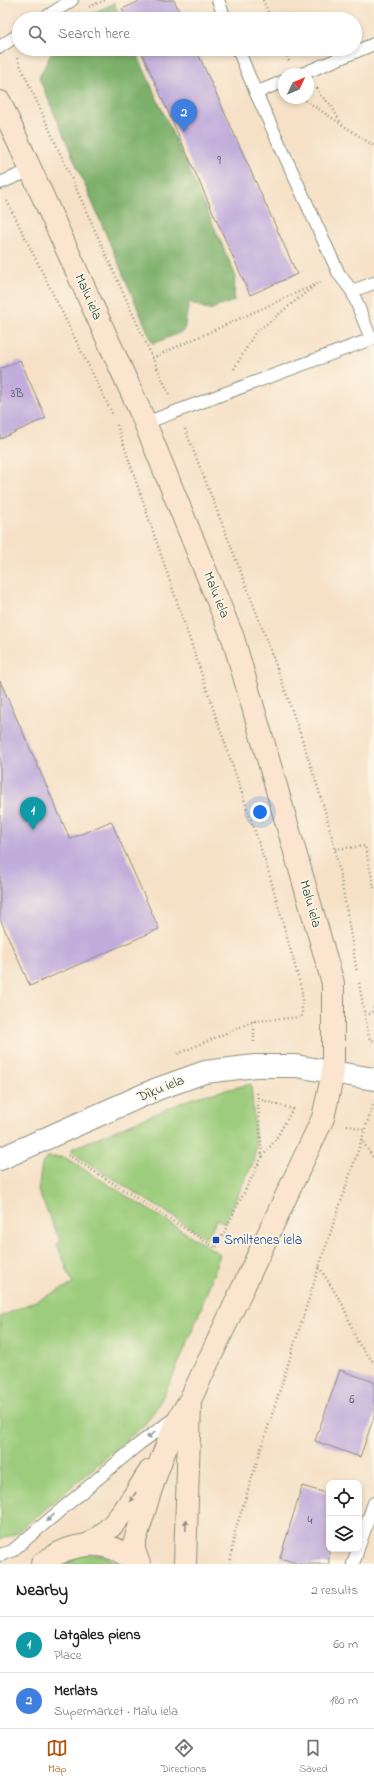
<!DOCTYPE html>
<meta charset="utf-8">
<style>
:root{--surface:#fff;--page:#f6f6f6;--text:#202124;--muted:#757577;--line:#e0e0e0;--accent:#b45309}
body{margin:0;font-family:"Indie Flower",sans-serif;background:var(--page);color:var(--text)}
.controls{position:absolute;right:12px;bottom:12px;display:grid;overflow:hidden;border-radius:8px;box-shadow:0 2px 6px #0003}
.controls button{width:36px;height:36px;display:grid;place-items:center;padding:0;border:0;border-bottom:1px solid var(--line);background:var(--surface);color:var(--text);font:20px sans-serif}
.compass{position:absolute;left:278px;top:68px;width:36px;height:36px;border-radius:50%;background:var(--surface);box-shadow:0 2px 6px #0003;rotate:46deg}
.you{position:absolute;left:260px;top:812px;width:14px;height:14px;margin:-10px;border:3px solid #fff;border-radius:50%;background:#1a73e8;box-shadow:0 0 0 6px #1a73e833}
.badge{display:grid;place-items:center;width:26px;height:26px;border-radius:50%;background:var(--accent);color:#fff;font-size:13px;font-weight:700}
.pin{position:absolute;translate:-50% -33px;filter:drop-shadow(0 1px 2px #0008)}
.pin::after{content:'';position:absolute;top:21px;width:14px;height:12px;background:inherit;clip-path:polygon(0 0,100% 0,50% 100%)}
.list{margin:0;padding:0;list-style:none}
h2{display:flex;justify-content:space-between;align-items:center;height:52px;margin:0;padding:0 16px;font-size:17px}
h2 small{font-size:13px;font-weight:400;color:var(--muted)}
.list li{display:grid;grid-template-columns:26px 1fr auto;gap:12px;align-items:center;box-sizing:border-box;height:56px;padding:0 16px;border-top:1px solid var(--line)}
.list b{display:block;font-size:15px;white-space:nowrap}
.list p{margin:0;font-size:13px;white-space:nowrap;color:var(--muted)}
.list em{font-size:13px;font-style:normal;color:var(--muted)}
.icon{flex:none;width:22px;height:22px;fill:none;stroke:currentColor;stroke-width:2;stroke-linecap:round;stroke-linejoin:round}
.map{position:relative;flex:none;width:374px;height:1564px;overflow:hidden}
.search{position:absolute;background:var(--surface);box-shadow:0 2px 6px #0003;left:12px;right:12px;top:12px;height:44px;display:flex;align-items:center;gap:10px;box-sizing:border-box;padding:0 14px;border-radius:22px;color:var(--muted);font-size:15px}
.sheet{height:164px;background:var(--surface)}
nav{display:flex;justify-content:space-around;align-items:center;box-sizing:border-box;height:56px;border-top:1px solid var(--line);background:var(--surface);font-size:11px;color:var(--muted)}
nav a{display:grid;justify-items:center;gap:2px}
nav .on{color:var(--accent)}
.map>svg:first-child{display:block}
.green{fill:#9ccc7b;stroke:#5e8458}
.forest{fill:#7db06b;stroke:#4e7650}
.building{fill:#c1acdb}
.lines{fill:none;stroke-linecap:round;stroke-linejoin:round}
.lane-casing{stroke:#8a8f7e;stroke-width:14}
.street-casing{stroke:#8a8f7e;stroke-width:24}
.secondary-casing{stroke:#8a8f7e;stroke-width:24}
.path{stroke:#8a8f7e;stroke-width:2.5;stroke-dasharray:1 3;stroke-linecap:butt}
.lane{stroke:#fff;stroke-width:12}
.street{stroke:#fff;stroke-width:22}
.secondary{stroke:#fbe5cf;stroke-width:22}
.oneway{fill:#8f9e9a}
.oneway2{fill:#8d9182}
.transit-dot{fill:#1a4fb4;stroke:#fcf5e5;stroke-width:1.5}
.labels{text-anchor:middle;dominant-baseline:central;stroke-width:3.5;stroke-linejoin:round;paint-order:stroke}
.number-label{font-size:12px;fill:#48595e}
.street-label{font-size:14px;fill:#1f3d34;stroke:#fcf5e5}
.transit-label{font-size:14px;fill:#164399;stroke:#fcf5e5;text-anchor:start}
</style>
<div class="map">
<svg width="374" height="1564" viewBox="0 0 374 1564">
<rect width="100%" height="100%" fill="#fcf5e5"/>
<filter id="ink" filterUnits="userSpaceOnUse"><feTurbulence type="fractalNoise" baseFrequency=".025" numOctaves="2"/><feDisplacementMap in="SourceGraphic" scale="8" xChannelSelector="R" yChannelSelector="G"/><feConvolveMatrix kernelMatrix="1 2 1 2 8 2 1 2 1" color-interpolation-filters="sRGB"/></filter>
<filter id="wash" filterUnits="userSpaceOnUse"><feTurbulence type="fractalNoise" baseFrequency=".012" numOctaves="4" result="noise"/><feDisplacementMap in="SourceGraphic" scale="16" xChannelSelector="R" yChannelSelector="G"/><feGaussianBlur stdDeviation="0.9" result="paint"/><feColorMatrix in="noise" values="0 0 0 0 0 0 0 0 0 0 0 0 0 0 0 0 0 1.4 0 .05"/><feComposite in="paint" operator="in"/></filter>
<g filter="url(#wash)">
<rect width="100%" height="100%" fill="#f6e1c7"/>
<g class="green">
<path d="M 251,1084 L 256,1147 L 253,1163 L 224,1223 L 217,1219 L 207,1238 L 71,1152 L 73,1148 L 192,1098 Z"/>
<path d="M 47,1157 L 64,1157 L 220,1254 C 208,1291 195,1325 180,1360 C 169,1384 160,1407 143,1426 L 17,1533 L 0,1540 L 0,1317 L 73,1284 L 57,1244 L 61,1242 L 38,1191 L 42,1164 Z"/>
<path d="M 83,1554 L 102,1555 L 121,1564 L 58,1564 Z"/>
</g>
<g class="forest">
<path d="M 114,3 L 121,19 L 81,19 Z"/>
<path d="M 53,49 L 135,49 L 235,274 L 234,301 L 209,310 L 189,302 L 184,331 L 153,344 L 39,78 Z"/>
</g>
<g id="blocks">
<g class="building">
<path d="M 142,0 L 174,0 L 183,19 L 127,19 L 122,9 Z"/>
<path d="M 140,49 L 196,49 L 297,274 L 250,295 Z"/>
<path d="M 20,360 L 46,418 L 0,439 L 0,369 Z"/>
<path d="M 0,681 L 70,839 L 111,821 L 159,929 L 30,986 L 0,919 Z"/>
<path d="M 340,1370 L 374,1382 L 374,1417 L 360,1457 L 315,1441 Z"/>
<path d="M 302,1486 L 329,1494 L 329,1564 L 299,1564 L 280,1558 Z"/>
</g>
</g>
</g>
<g filter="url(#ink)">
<use href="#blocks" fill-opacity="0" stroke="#8a8f7e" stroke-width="1"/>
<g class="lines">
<g class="lane-casing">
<g id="lane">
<path d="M 218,0 L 225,19"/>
<path d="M 43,19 L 72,0"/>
<path d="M 0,47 L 19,34"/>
<path d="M 238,49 L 256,93 L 339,274 L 352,291 L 371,339"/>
<path d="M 302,74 L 374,44"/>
<path d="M 256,93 L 284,81"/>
<path d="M 0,183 L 31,170"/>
<path d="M 352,291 L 374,283"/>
<path d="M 145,423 L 374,338"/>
<path d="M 359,1546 L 374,1503"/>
<path d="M 0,1555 L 12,1551 L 139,1444 L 176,1417"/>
<path d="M 353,1564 L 358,1549"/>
</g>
</g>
<g class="street-casing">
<path id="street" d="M 0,1159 L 157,1089 L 205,1072 L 255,1066 L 296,1066 L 374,1079"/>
</g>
<g class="secondary-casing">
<g id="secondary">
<path d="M 0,102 L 141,413 L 233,638 L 333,983 L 333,1073 L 323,1118 L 190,1400 C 163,1441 148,1500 133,1547 L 139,1564"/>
<path d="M 89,1544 C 117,1528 132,1498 150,1471"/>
<path d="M 42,1564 C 70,1542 109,1535 136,1564"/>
<path d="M 185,1564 L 190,1403"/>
</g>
</g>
<g class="path">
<path d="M 263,0 L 271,19"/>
<path d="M 89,7 L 105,0"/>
<path d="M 278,49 L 286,54"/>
<path d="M 284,49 L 289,61"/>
<path d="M 17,58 L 169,394"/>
<path d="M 317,88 L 320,95 L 331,105 L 341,123"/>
<path d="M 302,98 L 374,146"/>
<path d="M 7,201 L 113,415"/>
<path d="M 152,358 L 323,281"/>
<path d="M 234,369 L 255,333 L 314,286"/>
<path d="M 117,425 L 269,873 L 302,991 L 302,1017 L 254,1021 L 175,1055"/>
<path d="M 185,429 C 233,552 283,675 322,801 C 339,856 347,915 357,972"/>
<path d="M 335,849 L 365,846 L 374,888"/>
<path d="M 359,983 L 369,1038 L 374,1041"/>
<path d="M 365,1014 L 371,1014 L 374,1007"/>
<path d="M 254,1021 L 254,1042"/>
<path d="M 258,1099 L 293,1109 L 274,1142 L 262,1157"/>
<path d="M 347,1125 L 364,1130"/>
<path d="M 361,1139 L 374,1159"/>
<path d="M 68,1155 L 216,1248 L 262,1157 L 257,1090"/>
<path d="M 319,1267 L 343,1305 L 358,1343 L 374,1363"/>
<path d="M 230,1564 L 235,1531 L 319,1267 L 374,1103"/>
</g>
<use href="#lane" class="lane"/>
<use href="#street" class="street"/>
<use href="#secondary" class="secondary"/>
</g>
<defs><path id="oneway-solid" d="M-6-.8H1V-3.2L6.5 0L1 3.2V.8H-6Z"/></defs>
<g class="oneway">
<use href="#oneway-solid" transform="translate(151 1435) rotate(144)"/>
<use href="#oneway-solid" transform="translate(50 1518) rotate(140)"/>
</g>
<g class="oneway2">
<use href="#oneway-solid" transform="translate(133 1497) rotate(122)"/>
<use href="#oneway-solid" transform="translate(186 1525) rotate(-88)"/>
</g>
</g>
<rect class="transit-dot" x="212" y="1236" width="8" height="8" rx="2"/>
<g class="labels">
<g class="number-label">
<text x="219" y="161">9</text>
<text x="17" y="394">3B</text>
<text x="352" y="1400">6</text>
<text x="310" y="1521">4</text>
</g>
<g class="street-label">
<text transform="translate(88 297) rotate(66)">Malu iela</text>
<text transform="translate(216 595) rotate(68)">Malu iela</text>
<text transform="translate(310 904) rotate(74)">Malu iela</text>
<text transform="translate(161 1089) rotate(-22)">Dīķu iela</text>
</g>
<g class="transit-label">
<text x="224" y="1240">Smiltenes iela</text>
</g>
</g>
</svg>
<div class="controls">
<button><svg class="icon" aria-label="locate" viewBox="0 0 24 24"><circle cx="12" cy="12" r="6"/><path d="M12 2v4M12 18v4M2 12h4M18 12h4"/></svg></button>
<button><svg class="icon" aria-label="layers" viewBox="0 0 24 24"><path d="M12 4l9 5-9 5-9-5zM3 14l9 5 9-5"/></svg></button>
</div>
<svg class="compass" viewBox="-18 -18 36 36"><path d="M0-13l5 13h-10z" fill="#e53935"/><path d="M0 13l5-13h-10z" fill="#757577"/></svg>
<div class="you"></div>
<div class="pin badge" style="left:33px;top:830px;background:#0f9aa8">1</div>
<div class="pin badge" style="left:184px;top:132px;background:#3f7fe0">2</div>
<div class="search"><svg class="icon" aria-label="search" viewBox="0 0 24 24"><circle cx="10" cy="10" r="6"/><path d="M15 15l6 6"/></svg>Search here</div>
</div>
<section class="sheet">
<h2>Nearby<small>2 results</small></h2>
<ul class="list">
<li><span class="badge" style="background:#0f9aa8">1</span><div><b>Latgales piens</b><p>Place</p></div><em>60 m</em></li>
<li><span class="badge" style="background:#3f7fe0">2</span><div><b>Merlats</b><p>Supermarket · Malu iela</p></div><em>180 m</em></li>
</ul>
</section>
<nav>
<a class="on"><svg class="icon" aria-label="map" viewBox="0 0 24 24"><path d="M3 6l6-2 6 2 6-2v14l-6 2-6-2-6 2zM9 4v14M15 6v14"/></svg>Map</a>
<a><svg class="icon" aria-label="directions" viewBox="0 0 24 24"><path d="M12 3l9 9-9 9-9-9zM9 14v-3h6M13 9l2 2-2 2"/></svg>Directions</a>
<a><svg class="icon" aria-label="saved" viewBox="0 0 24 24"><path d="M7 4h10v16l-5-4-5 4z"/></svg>Saved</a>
</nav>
